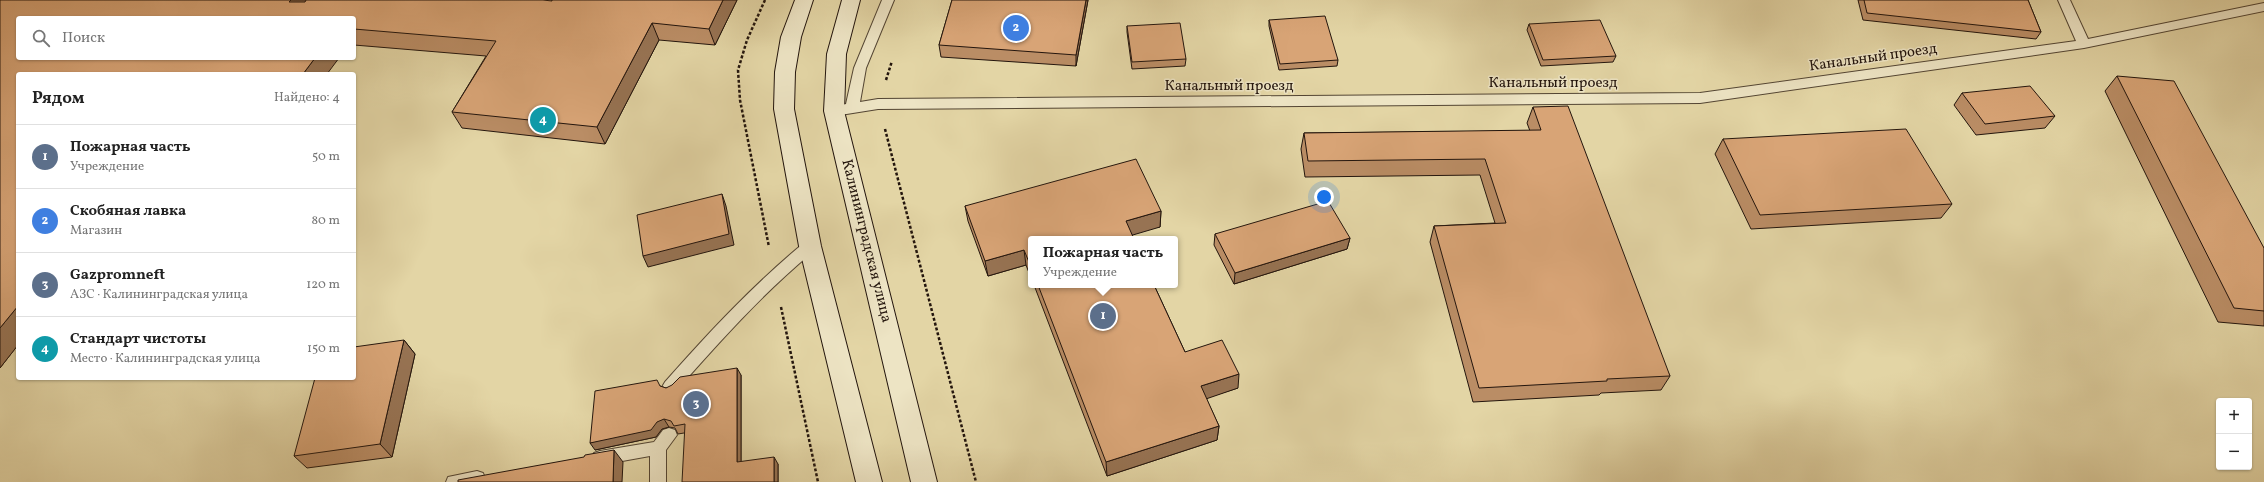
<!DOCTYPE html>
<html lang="ru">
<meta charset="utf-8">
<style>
:root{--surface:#fff;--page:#f6f6f6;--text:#222;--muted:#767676;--line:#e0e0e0;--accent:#b45309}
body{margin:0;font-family:Vollkorn,serif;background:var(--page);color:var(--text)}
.controls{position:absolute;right:12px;bottom:12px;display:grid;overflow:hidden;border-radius:4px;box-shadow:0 1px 3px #0004}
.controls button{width:36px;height:36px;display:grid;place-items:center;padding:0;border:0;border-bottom:1px solid var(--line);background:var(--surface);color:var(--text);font:20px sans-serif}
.you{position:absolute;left:1324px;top:197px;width:14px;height:14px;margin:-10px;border:3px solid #fff;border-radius:50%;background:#1a73e8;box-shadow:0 0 0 6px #1a73e833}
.badge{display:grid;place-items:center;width:26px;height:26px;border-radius:50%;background:var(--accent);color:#fff;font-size:13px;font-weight:700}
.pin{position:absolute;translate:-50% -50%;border:2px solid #fff;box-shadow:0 1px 4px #0006}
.popup{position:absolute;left:1028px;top:236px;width:150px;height:52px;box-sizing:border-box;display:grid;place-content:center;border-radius:4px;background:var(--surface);filter:drop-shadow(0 1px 3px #0005);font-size:13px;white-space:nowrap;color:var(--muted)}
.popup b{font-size:15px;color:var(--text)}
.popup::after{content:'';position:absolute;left:50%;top:100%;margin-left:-8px;border:8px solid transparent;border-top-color:var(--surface)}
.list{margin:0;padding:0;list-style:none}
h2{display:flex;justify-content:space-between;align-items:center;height:52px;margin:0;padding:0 16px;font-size:17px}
h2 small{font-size:13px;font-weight:400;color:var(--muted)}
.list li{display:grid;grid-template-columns:26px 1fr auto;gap:12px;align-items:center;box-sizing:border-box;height:64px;padding:0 16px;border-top:1px solid var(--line)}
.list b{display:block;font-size:15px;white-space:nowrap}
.list p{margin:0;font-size:13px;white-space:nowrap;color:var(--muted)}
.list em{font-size:13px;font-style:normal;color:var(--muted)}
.icon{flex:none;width:22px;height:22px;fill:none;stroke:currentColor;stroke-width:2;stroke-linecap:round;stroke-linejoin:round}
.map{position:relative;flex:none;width:2264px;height:482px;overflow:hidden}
.search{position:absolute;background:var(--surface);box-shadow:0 1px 3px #0004;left:16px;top:16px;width:340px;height:44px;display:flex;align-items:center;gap:10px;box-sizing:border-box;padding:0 14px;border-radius:4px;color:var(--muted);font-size:15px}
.panel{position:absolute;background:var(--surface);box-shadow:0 1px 3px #0004;left:16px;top:72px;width:340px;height:308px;border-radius:4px}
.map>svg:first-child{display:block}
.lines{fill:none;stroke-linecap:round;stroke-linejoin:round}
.lane-casing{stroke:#534533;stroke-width:2}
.secondary-casing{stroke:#23150d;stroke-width:2}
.path{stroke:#23150d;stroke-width:2.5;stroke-dasharray:3 2;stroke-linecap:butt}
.lane{fill:#ede4c4;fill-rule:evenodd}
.secondary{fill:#ede4c4;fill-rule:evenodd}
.wall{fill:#ba8d65;stroke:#23150d}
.shaded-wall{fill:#977353;stroke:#23150d}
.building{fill:#d8a476;stroke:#23150d}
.labels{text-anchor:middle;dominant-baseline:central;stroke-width:3;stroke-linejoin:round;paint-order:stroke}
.street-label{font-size:15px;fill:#23150d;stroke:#ede4c4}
</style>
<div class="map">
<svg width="2264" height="482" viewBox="0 0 2264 482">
<rect width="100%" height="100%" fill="#e3d5a5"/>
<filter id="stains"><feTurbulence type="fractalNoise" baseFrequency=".005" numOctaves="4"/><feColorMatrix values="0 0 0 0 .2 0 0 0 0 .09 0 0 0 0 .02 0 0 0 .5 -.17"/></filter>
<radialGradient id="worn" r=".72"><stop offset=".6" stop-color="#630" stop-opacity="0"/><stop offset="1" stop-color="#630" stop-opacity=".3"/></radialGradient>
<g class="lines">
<g class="lane-casing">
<g id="lane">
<path d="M 882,0 L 894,0 L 866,68 L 860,102 L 878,99 L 1700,93 L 2076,41 L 2058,0 L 2070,0 L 2088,39 L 2264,3 L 2264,11 L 2084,48 L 1700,103 L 878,109 L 834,116 L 829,114 L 828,111 L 829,108 L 846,104 L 854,68 Z"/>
<path d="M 810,240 L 815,242 L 817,246 L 815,250 C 763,293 720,341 675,392 L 670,394 L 665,392 L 662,387 L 665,382 C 709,332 753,285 805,242 Z"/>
<path d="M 669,428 L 675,430 L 677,435 L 666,450 L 666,482 L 650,482 L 650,456 L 600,465 L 594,463 L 592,458 L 594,453 L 600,451 L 654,442 L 663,430 Z"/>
<path d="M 477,471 L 483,473 L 485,478 L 483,482 L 446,482 L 448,477 Z"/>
</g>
</g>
<g class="secondary-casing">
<g id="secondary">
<path d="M 795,0 L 813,0 L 801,37 L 795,72 L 794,109 L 821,246 L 882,482 L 856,482 L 799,246 L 774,109 L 775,72 L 781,37 Z"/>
<path d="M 842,0 L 860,0 L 846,54 L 844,111 L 937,482 L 911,482 L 824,111 L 827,54 Z"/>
</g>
</g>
<g class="path">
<path d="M 765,0 L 747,40 L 738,70 L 740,100 L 769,247"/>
<path d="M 886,80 L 892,61"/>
<path d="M 885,129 L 976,482"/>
<path d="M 781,307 L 818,482"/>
</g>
<use href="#lane" class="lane"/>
<use href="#secondary" class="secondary"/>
</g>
<g class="wall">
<path d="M 0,0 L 552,1 L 552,0 L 737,0 L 715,45 L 659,40 L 605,144 L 462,128 L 452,112 L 486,56 L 354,45 L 354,18 L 18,74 L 18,345 L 0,368 Z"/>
<path d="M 952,0 L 1088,0 L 1076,66 L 941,57 L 939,45 Z"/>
<path d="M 1858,0 L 2028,0 L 2041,32 L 2036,39 L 1863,20 Z"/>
<path d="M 1269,20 L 1338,60 L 1337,66 L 1279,70 L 1269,26 Z"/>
<path d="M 1529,24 L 1616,56 L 1613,62 L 1541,66 L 1527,30 Z"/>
<path d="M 1127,26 L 1186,59 L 1185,66 L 1132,69 L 1127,32 Z"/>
<path d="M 2117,76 L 2264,248 L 2264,326 L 2218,322 L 2105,91 Z"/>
<path d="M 1962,93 L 2055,116 L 2045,128 L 1976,135 L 1954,105 Z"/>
<path d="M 1533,107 L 1670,376 L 1661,390 L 1601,393 L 1599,395 L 1473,402 L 1430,242 L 1434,226 L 1495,223 L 1480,175 L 1305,177 L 1301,149 L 1304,133 L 1530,131 L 1527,123 Z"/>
<path d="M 1723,139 L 1952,204 L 1941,218 L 1751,229 L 1715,154 Z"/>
<path d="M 965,206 L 1161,211 L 1160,227 L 1031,239 L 1031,278 L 1026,265 L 988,276 L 968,221 Z"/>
<path d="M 1215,234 L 1350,238 L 1347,249 L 1234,284 L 1214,245 Z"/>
<path d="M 1034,285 L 1154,285 L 1185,352 L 1238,388 L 1206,398 L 1219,426 L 1217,440 L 1107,476 Z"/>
<path d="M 404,340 L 415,354 L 392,457 L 307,468 L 294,456 Z"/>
<path d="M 741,375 L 741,462 L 778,464 L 778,482 L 684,433 L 678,434 L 675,428 L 669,427 L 662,429 L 656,437 L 595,450 L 660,386 L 666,388 Z"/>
</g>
<g class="shaded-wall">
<path d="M 291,0 L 314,0 L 302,18 L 289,2 Z"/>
<path d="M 723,0 L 737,0 L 715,45 L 709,29 Z"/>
<path d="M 1086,0 L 1088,0 L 1076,66 L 1076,55 Z"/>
<path d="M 652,23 L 659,40 L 605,144 L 597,127 Z"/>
<path d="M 315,58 L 339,58 L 327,74 L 303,74 Z"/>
<path d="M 722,194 L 726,206 L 734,245 L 648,267 L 643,256 Z"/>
<path d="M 1161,211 L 1160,227 L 1126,237 L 1126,221 Z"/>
<path d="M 1350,238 L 1347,249 L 1234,284 L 1235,273 Z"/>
<path d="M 1024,250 L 1026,265 L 988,276 L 985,261 Z"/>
<path d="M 18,306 L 18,345 L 0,368 L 0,328 Z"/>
<path d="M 404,340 L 415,354 L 392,457 L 380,444 Z"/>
<path d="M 737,368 L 741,375 L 741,469 L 737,462 Z"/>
<path d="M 1239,374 L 1238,388 L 1200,401 L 1201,386 Z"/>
<path d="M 664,419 L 669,427 L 662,429 L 656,437 L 595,450 L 590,443 Z"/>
<path d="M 1219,426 L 1217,440 L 1107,476 L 1106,462 Z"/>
<path d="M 614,450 L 623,462 L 622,482 L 613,482 Z"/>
<path d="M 774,457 L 778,464 L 778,482 L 774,482 Z"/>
</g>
<g class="building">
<path d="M 0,0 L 291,0 L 289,2 L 305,2 L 306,0 L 543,0 L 552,1 L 552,0 L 723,0 L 709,29 L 652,23 L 597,127 L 452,112 L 496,41 L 354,29 L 354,18 L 18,18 L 18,58 L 315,58 L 303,74 L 18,74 L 18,306 L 0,328 Z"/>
<path d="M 952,0 L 1086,0 L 1076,55 L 939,45 Z"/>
<path d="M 1864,0 L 2028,0 L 2041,32 L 1867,13 Z"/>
<path d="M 1325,16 L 1338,60 L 1280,64 L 1269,20 Z"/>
<path d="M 1600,20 L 1616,56 L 1543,60 L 1529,24 Z"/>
<path d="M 1180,23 L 1186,59 L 1132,62 L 1127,26 Z"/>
<path d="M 2117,76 L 2174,81 L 2264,248 L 2264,311 L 2234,308 Z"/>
<path d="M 2030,86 L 2055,116 L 1985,124 L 1962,93 Z"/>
<path d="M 1568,106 L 1670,376 L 1607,379 L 1607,381 L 1479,388 L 1434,226 L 1506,223 L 1485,159 L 1308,161 L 1304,133 L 1541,130 L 1533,107 Z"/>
<path d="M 1906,129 L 1952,204 L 1760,215 L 1723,139 Z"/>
<path d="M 1136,159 L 1161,211 L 1126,221 L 1134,239 L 1031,239 L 1031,267 L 1024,250 L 985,261 L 965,206 Z"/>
<path d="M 722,194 L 729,234 L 643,256 L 637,215 Z"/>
<path d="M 1328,201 L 1350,238 L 1235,273 L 1215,234 Z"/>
<path d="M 1038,285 L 1154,285 L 1185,352 L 1222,340 L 1239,374 L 1201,386 L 1219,426 L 1106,462 Z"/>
<path d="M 404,340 L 380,444 L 294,456 L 315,378 L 354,378 L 354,347 Z"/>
<path d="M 737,368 L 737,462 L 774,457 L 774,482 L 682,482 L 685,424 L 674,426 L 671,421 L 664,419 L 657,422 L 651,430 L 590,443 L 595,391 L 657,380 L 660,386 L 666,388 L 672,385 L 680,377 Z"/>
<path d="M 614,450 L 613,482 L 458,482 L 458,480 L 584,457 L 585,455 Z"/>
</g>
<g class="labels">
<g class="street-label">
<text transform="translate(1873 58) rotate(-8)">Канальный проезд</text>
<text x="1553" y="83">Канальный проезд</text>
<text x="1229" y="86">Канальный проезд</text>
<text transform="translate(866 241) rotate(76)">Калининградская улица</text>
</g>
</g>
<rect width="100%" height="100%" filter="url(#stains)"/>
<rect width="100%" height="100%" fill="url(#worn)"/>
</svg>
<div class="controls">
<button>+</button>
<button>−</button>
</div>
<div class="you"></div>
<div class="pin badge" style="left:1103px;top:316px;background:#5c6f8a">1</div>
<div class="popup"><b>Пожарная часть</b>Учреждение</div>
<div class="pin badge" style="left:1016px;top:28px;background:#3f7fe0">2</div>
<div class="pin badge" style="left:696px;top:404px;background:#5c6f8a">3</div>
<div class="pin badge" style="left:543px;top:120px;background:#0f9aa8">4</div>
<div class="search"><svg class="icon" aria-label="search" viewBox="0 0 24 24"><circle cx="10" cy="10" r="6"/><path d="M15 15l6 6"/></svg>Поиск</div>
<section class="panel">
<h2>Рядом<small>Найдено: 4</small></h2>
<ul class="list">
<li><span class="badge" style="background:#5c6f8a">1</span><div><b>Пожарная часть</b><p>Учреждение</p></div><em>50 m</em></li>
<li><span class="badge" style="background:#3f7fe0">2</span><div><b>Скобяная лавка</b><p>Магазин</p></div><em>80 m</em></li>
<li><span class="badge" style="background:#5c6f8a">3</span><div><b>Gazpromneft</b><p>АЗС · Калининградская улица</p></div><em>120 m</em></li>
<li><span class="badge" style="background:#0f9aa8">4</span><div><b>Стандарт чистоты</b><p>Место · Калининградская улица</p></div><em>150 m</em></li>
</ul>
</section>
</div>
